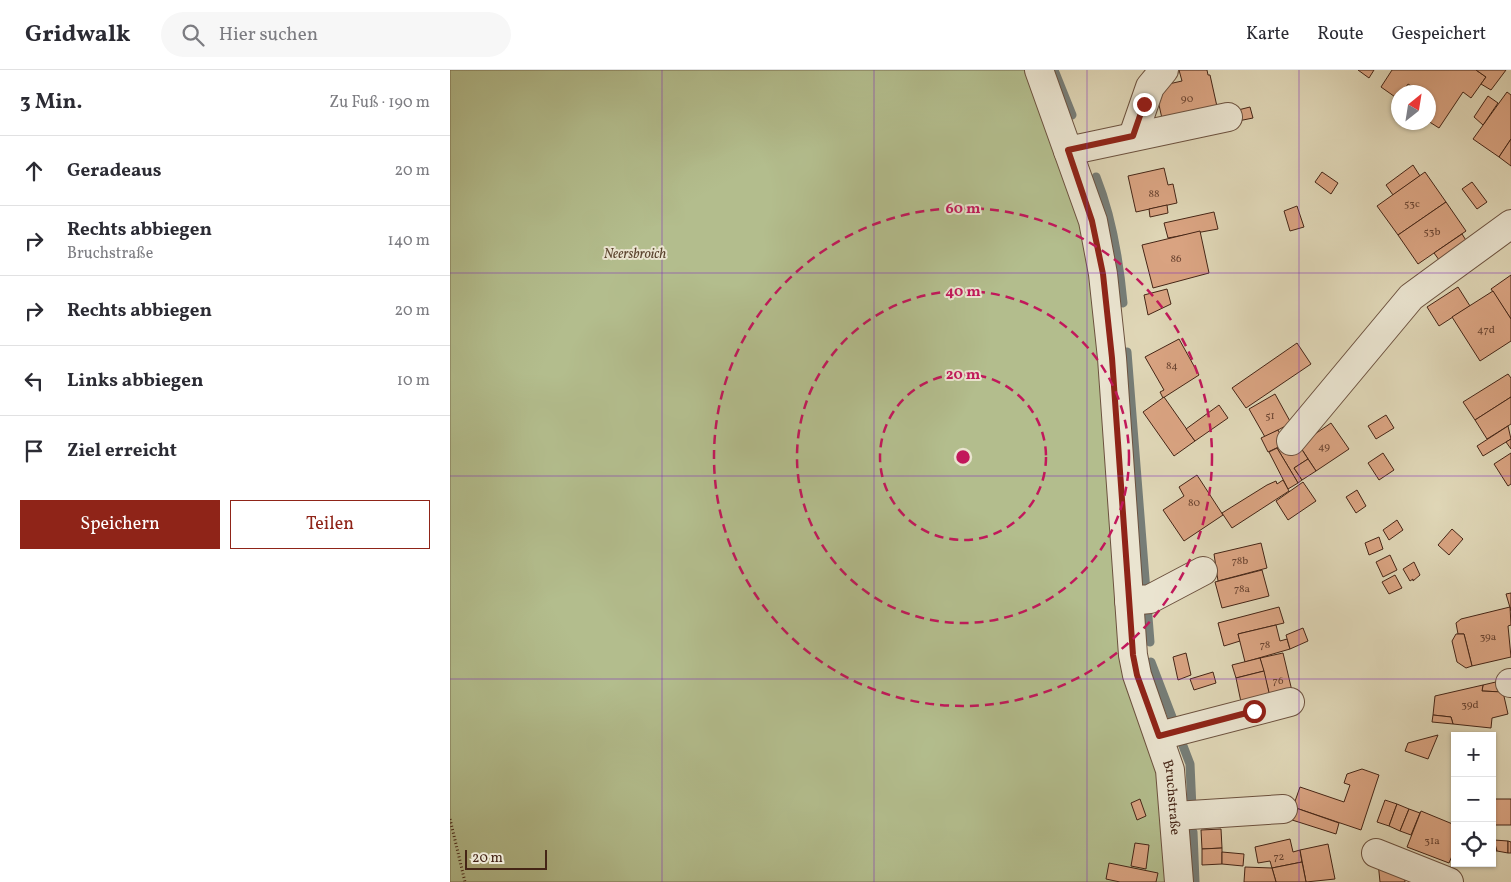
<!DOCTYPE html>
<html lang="de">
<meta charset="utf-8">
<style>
:root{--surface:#fff;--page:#f7f7f7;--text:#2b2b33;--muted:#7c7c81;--line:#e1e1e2;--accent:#8f2418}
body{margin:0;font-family:Vollkorn,serif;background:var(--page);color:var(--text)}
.controls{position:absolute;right:15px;bottom:15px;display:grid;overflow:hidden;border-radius:0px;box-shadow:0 1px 4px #0004}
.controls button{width:45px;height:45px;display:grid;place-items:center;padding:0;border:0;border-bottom:1px solid var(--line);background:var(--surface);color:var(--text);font:25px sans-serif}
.compass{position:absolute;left:941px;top:15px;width:45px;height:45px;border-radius:50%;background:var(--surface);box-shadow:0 1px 4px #0004;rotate:30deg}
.scale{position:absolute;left:15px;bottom:12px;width:82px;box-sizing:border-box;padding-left:5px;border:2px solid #452516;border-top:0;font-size:14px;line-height:18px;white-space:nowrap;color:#452516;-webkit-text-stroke:4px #eae4d0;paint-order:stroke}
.stop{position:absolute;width:15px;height:15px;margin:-11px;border:4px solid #8f2418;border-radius:50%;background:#fff}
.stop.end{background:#8f2418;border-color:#fff;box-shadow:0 1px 5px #0008}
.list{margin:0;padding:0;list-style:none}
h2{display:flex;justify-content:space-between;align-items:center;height:65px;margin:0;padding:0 20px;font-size:21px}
h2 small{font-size:16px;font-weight:400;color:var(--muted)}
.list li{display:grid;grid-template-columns:32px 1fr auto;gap:15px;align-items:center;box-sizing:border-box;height:70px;padding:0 20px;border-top:1px solid var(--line)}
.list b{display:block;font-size:19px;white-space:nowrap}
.list p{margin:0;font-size:16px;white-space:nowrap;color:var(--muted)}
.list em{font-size:16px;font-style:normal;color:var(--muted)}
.actions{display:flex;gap:10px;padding:15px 20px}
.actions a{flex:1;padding:11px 0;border:1px solid var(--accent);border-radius:0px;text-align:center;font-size:18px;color:var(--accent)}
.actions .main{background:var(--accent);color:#fff}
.icon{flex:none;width:28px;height:28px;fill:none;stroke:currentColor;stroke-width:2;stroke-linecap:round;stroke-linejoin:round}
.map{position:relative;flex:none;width:1061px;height:812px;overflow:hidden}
header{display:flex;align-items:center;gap:30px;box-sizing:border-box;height:70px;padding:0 25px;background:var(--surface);border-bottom:1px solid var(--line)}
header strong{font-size:24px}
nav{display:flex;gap:28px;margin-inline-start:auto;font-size:18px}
.search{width:350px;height:45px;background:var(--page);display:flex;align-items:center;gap:12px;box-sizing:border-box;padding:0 18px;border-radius:28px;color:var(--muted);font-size:19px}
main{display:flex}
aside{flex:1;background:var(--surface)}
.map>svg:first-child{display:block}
.green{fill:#b3bd8d;stroke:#7c7152}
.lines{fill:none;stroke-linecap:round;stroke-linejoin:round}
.stream{stroke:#767d77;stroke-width:9}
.building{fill:#d9a381;stroke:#452516}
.minor-casing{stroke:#6c513e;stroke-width:30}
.path{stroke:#452516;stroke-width:3;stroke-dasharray:1 2.5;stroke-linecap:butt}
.minor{stroke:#eae4d0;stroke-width:28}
.route{stroke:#8f2418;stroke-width:6}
.grid{fill:none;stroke:#7b2cbf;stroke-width:1;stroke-opacity:0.55}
.ring{fill:none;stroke:#c2185b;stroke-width:2.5;stroke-dasharray:9 6}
.labels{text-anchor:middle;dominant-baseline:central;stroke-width:4;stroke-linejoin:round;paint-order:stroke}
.number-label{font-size:11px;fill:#6a4431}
.park-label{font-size:14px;font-style:italic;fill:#5b432e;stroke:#eae4d0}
.street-label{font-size:14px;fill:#452516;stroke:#eae4d0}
.centre{fill:#c2185b;stroke:#eae4d0;stroke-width:2.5}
.ring-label{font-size:15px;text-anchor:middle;font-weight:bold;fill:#c2185b;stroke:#eae4d0;stroke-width:4;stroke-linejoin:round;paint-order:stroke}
</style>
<header>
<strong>Gridwalk</strong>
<div class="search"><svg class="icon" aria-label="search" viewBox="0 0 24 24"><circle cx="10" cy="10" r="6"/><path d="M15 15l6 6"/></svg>Hier suchen</div>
<nav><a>Karte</a><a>Route</a><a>Gespeichert</a></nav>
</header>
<main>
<aside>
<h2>3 Min.<small>Zu Fuß · 190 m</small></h2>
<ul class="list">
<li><svg class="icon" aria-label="ahead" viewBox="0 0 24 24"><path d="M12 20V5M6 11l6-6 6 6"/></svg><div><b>Geradeaus</b></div><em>20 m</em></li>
<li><svg class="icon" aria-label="right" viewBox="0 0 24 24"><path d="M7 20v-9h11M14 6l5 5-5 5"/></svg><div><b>Rechts abbiegen</b><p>Bruchstraße</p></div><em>140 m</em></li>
<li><svg class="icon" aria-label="right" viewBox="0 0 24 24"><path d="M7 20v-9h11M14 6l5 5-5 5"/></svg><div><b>Rechts abbiegen</b></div><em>20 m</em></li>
<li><svg class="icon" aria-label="left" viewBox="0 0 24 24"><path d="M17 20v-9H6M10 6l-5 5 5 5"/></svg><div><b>Links abbiegen</b></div><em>10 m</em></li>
<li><svg class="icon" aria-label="arrive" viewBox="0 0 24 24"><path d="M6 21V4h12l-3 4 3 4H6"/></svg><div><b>Ziel erreicht</b></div></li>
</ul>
<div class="actions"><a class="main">Speichern</a><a>Teilen</a></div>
</aside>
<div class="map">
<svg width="1061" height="812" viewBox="0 0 1061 812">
<rect width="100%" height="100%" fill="#dfd6b6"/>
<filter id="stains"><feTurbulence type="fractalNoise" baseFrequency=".004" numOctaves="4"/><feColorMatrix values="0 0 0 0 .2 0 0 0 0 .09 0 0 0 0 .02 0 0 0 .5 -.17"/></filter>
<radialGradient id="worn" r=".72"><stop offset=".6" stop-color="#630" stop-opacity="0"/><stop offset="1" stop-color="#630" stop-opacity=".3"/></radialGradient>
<path class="green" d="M 0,0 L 586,0 L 657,234 L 664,469 L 716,720 L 725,812 L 0,812 Z"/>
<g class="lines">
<g class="stream">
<path d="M 604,0 L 622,45"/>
<path d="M 646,107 C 662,147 669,190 673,233"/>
<path d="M 677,282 L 700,572"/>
<path d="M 701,592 L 740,694 L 742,739"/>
<path d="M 743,762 L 745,812"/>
</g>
</g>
<g class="building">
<path d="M 729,0 L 757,0 L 758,5 L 760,5 L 768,41 L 713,53 L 705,17 L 732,11 Z"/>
<path d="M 908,0 L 924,0 L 919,8 Z"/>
<path d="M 942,0 L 1026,0 L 1036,7 L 1021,28 L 1013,22 L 989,58 L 978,51 L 978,22 L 971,22 L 958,14 L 953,22 L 948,22 L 948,29 L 931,17 Z"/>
<path d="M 1026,0 L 1056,0 L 1041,20 L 1031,14 L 1036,7 Z"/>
<path d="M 1057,22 L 1061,25 L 1061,69 L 1049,87 L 1023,69 Z"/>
<path d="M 1038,26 L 1048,33 L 1033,55 L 1024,47 Z"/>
<path d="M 800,37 L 803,48 L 783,52 L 780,42 Z"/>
<path d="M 1061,69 L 1061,96 L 1049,87 Z"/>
<path d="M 963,95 L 970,106 L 943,125 L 936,115 Z"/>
<path d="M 714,98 L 718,115 L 723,114 L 727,133 L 686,142 L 678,106 Z"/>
<path d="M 872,102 L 888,113 L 881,124 L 865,112 Z"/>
<path d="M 975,102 L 996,132 L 948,165 L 927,136 Z"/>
<path d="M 1022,112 L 1037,132 L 1027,139 L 1012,119 Z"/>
<path d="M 996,132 L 1016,161 L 968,194 L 948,165 Z"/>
<path d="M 717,135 L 718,143 L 700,147 L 699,139 Z"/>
<path d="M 847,136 L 854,157 L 840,161 L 834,141 Z"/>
<path d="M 764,142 L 768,159 L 718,168 L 714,153 Z"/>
<path d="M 750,161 L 759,203 L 703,218 L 692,175 Z"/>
<path d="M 1012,164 L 1019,175 L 992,194 L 984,183 Z"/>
<path d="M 1061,205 L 1061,249 L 1041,219 Z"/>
<path d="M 1008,217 L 1020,236 L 989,256 L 977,237 Z"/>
<path d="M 717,219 L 721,234 L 698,245 L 694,225 Z"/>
<path d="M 1043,221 L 1061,249 L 1061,271 L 1030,291 L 1002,247 Z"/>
<path d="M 729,269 L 749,305 L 713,328 L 710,322 L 714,320 L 695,287 Z"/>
<path d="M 847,273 L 861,294 L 796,338 L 782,318 Z"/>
<path d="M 1058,304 L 1061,308 L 1061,327 L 1025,350 L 1013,332 Z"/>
<path d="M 825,324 L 841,353 L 815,367 L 799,339 Z"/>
<path d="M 714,327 L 745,371 L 724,386 L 693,342 Z"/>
<path d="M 1061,327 L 1061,354 L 1037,369 L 1025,350 Z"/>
<path d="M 769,335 L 778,348 L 745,371 L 736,359 Z"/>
<path d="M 936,345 L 944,358 L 926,369 L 918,356 Z"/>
<path d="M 881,353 L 899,379 L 866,401 L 849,375 Z"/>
<path d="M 1058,356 L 1061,369 L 1033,386 L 1027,376 Z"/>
<path d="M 828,360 L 835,374 L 818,382 L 811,368 Z"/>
<path d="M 1061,369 L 1061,379 L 1056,372 Z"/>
<path d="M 835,374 L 849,375 L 858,389 L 844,398 L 852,410 L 848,413 L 827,378 Z"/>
<path d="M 827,378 L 848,413 L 838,419 L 819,382 Z"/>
<path d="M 933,383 L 944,400 L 929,410 L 918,393 Z"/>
<path d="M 1061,383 L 1061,414 L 1058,416 L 1044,394 Z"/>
<path d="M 858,389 L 866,401 L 852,410 L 844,398 Z"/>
<path d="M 747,405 L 773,445 L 734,471 L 713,440 L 734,426 L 729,417 Z"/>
<path d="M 833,410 L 839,421 L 782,458 L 772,443 L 817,415 L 826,411 L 827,414 Z"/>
<path d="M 853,412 L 866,431 L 838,450 L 826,431 Z"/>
<path d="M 907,420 L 916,436 L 906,443 L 896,427 Z"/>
<path d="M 947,450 L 953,460 L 939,470 L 933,460 Z"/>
<path d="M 1002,459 L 1013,469 L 999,485 L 988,475 Z"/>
<path d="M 929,467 L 933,479 L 919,485 L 915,473 Z"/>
<path d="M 811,473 L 817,498 L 768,511 L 764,484 Z"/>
<path d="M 940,485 L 947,500 L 933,507 L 926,492 Z"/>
<path d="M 964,492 L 970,505 L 963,511 L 963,509 L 960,511 L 953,499 Z"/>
<path d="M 812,500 L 819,526 L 772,538 L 765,512 Z"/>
<path d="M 945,505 L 952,518 L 939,524 L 932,512 Z"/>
<path d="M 1061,523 L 1061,541 L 1056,524 Z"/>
<path d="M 829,537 L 834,553 L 788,564 L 790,571 L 774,576 L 768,553 Z"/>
<path d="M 1060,537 L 1061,555 L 1058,556 L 1061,587 L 1022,596 L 1014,564 L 1008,564 L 1006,553 L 1011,549 Z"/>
<path d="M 826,555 L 830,571 L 837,569 L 840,579 L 795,592 L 788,564 Z"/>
<path d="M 853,558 L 858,571 L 840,579 L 836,565 Z"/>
<path d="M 1006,564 L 1014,564 L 1022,596 L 1016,598 L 1007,592 L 1002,571 Z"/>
<path d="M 736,583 L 741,605 L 728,610 L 723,587 Z"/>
<path d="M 833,583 L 842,621 L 820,627 L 810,588 Z"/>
<path d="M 810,588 L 814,601 L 786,608 L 782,595 Z"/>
<path d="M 814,601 L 820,627 L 791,632 L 786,608 Z"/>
<path d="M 763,602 L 766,613 L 744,620 L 740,609 Z"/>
<path d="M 1050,611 L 1053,622 L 1032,621 L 1033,615 Z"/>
<path d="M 1033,615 L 1032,621 L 1053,622 L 1058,644 L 1042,648 L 1041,658 L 1003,654 L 1001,647 L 983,645 L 985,626 Z"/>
<path d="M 983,645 L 1001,647 L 1003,654 L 982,652 Z"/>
<path d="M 988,665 L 978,689 L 955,681 L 958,673 Z"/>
<path d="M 912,699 L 929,705 L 911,760 L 843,737 L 850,717 L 894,732 L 900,715 L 894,713 L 897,704 Z"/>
<path d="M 690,729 L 696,746 L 687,750 L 681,733 Z"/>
<rect x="1042" y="729" width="19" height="26"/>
<path d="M 935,730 L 947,734 L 939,756 L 927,752 Z"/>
<path d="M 947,734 L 959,739 L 950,761 L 939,756 Z"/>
<path d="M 843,737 L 889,753 L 886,764 L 839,749 Z"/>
<path d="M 959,739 L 970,743 L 961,765 L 950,761 Z"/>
<path d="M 971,741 L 1005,755 L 1005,779 L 999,793 L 957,777 Z"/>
<path d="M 771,759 L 772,778 L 752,779 L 751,760 Z"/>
<path d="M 1042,764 L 1044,770 L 1047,781 L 1042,781 Z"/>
<path d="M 840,769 L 843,782 L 850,780 L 852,792 L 822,798 L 820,791 L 808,793 L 805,777 Z"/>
<path d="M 1044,770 L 1058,771 L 1058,783 L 1047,781 Z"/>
<path d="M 1058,771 L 1061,772 L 1061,783 L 1058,783 Z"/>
<path d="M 685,773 L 699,775 L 696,799 L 681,796 Z"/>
<path d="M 878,774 L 885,809 L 856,812 L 850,780 Z"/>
<path d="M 772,778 L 772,794 L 752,795 L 752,779 Z"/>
<path d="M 772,782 L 794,784 L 793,796 L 772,794 Z"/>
<path d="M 852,792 L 856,812 L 826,812 L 822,798 Z"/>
<path d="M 928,792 L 954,802 L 955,812 L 930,812 Z"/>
<path d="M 659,793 L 708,803 L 706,812 L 670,812 L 656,809 Z"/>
<path d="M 795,797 L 822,798 L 826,812 L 794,812 Z"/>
</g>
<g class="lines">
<g class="minor-casing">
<g id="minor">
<path id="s1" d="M 589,0 L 643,151 L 653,204 L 662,288 L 683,585 L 687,605 L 720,700 L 729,812"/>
<path d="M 683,66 L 700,17 L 714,0"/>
<path d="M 618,81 L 778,47"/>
<path d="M 841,371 L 961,227 L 1061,154"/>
<path d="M 679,531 L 700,529 L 753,501"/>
<path d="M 1060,613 L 1061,613"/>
<path d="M 709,666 L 840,632"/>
<path d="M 725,746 L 833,739"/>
<path d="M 926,783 L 999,812"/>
</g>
</g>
<path class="path" d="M 0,749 L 15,812"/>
<use href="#minor" class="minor"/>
</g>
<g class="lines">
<path class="route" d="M 694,34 L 683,66 L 618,80 L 642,151 L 653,204 L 662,288 L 683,585 L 687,605 L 709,666 L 804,641"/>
</g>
<path class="grid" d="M 212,0 L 212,812M 424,0 L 424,812M 637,0 L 637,812M 849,0 L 849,812M 0,203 L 1061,203M 0,406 L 1061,406M 0,609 L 1061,609"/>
<g class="ring">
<circle cx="513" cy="387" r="83"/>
<circle cx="513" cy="387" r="166"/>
<circle cx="513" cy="387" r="249"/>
</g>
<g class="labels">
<g class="number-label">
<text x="737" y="29">90</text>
<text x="704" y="124">88</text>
<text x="962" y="134">53c</text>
<text x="982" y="162">53b</text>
<text x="726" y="189">86</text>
<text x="1036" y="260">47d</text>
<text x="722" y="296">84</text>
<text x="820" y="346">51</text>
<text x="874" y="377">49</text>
<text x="744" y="433">80</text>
<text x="790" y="491">78b</text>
<text x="792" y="519">78a</text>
<text x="1038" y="567">39a</text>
<text x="815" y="575">78</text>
<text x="828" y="611">76</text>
<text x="1020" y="635">39d</text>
<text x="982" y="771">31a</text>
<text x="829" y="787">72</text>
</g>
<g class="park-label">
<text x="185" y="184">Neersbroich</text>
</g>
<g class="street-label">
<text stroke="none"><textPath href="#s1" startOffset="745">Bruchstraße</textPath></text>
</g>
</g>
<circle cx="513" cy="387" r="8" class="centre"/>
<g class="ring-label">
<text x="513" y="143">60 m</text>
<text x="513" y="226">40 m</text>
<text x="513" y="309">20 m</text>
</g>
<rect width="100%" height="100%" filter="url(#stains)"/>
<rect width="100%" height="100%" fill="url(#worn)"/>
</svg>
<div class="controls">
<button>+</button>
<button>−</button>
<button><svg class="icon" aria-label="locate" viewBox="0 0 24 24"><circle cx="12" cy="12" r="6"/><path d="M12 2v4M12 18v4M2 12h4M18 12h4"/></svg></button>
</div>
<svg class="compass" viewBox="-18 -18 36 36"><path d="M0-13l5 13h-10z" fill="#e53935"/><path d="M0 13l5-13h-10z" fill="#7c7c81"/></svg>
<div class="scale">20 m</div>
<div class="stop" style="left:804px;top:641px"></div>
<div class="stop end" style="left:694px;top:34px"></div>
</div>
</main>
